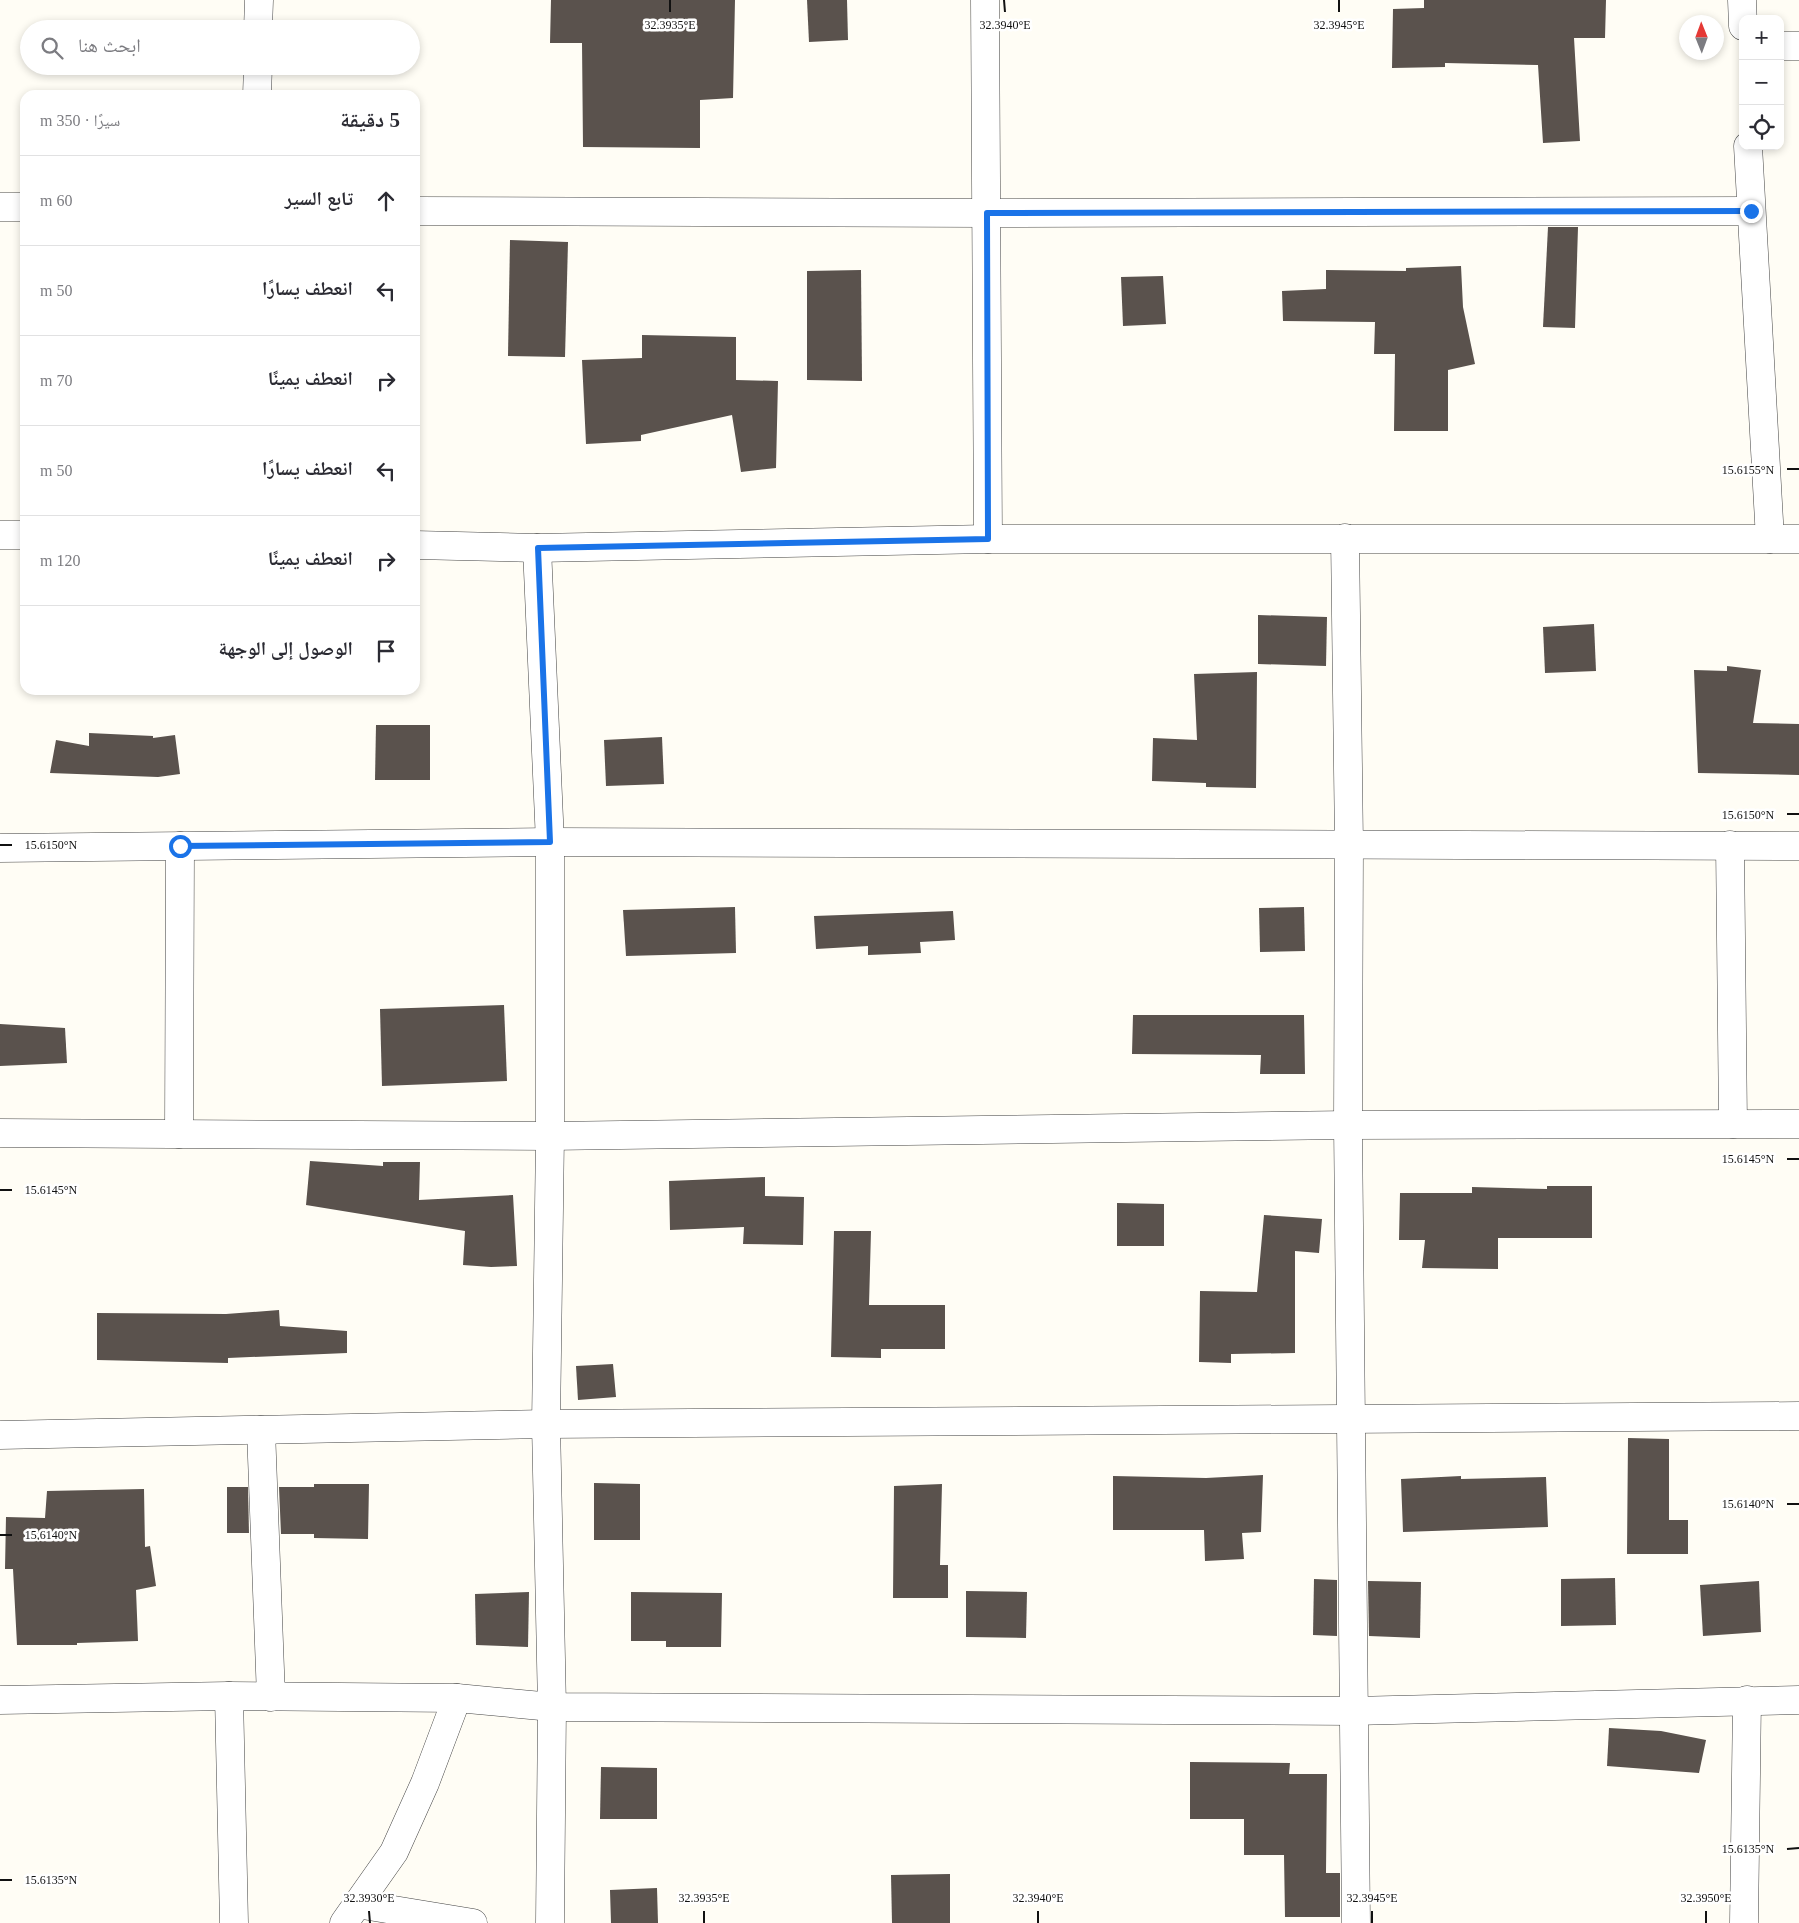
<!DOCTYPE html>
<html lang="ar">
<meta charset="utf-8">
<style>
:root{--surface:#fff;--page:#f2f2f3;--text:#2b2b33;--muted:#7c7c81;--line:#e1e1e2}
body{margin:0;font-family:"Times New Roman","Noto Naskh Arabic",serif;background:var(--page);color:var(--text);direction:rtl}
.controls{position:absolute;right:15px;top:15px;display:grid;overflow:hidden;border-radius:10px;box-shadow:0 2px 8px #0003}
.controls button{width:45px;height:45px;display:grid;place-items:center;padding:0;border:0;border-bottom:1px solid var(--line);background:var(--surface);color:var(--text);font:25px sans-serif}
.compass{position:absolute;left:1679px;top:15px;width:45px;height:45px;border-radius:50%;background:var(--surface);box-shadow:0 2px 8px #0003;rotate:359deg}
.stop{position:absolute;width:15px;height:15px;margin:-11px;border:4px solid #1a73e8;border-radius:50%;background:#fff}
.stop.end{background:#1a73e8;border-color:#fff;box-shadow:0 1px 5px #0008}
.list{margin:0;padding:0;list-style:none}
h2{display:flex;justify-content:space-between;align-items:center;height:65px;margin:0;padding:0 20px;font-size:21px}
h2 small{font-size:16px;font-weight:400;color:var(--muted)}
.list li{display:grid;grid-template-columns:32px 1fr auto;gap:15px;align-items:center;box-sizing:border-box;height:90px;padding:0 20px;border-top:1px solid var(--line)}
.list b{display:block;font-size:19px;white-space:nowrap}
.list em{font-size:16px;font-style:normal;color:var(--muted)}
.icon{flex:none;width:28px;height:28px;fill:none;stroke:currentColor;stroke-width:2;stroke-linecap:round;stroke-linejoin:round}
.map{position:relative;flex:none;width:1799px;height:1923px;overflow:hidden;direction:ltr}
.search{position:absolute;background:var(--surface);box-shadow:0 2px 8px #0003;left:20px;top:20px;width:400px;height:55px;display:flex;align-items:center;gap:12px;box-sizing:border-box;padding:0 18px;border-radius:28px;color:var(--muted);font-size:19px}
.panel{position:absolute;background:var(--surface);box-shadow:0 2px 8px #0003;left:20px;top:90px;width:400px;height:605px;border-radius:15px;direction:rtl}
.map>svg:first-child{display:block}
.building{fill:#5a524d}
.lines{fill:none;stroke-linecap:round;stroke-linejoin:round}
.street-casing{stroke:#444;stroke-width:29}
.street{stroke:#fff;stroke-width:28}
.route{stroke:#1a73e8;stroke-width:6}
.ticks{fill:none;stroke:#111;stroke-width:2}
.ticks-label{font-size:12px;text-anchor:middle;fill:#111;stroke:#fff;stroke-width:5;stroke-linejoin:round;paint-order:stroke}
</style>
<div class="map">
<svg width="1799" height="1923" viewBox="0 0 1799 1923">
<rect width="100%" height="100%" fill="#fffdf5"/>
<g class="building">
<path d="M 551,0 L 735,0 L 733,98 L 700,100 L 700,148 L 583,147 L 582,43 L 550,43 Z"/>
<path d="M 807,0 L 847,0 L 848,40 L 809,42 Z"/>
<path d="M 1424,0 L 1606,0 L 1605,38 L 1574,38 L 1580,141 L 1543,143 L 1538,65 L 1445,63 L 1445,67 L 1392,68 L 1393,9 L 1424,8 Z"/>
<path d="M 1548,227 L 1578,227 L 1575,328 L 1543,327 Z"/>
<path d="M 510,240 L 568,242 L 565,357 L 508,356 Z"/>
<path d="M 1461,266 L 1463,307 L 1475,364 L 1448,370 L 1448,431 L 1394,431 L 1395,354 L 1374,354 L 1375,322 L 1283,321 L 1282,291 L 1326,289 L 1326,270 L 1406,271 L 1406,268 Z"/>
<path d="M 861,270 L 862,381 L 807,380 L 807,271 Z"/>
<path d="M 1163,276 L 1166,324 L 1123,326 L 1121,277 Z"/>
<path d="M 642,335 L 736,337 L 736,380 L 778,381 L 776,468 L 741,472 L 732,415 L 641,435 L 641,441 L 586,444 L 582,360 L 642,358 Z"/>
<path d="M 1258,615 L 1327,617 L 1326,666 L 1258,664 Z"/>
<path d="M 1594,624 L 1596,671 L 1545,673 L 1543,627 Z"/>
<path d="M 1727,666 L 1761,670 L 1753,723 L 1799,724 L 1799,775 L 1698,773 L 1694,670 L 1727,671 Z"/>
<path d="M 1257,672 L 1256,788 L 1206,787 L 1206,783 L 1152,781 L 1153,738 L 1197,740 L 1194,674 Z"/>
<path d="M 376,725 L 430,725 L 430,780 L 375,780 Z"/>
<path d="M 89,733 L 153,736 L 153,738 L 175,735 L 180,774 L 158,777 L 50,773 L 56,740 L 89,746 Z"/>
<path d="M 662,737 L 664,784 L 606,786 L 604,740 Z"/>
<path d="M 735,907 L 736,953 L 626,956 L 623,910 Z"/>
<path d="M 1304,907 L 1305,951 L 1260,952 L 1259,908 Z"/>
<path d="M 953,911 L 955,940 L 920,942 L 921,953 L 868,955 L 868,946 L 816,949 L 814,916 Z"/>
<path d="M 504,1005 L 507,1081 L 382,1086 L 380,1009 Z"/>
<path d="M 1133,1015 L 1304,1015 L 1305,1074 L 1260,1074 L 1261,1055 L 1132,1054 Z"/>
<path d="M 0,1024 L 65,1028 L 67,1063 L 0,1066 Z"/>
<path d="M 310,1161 L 383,1166 L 383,1162 L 420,1162 L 419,1200 L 513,1195 L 517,1266 L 491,1267 L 463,1265 L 465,1231 L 306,1205 Z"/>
<path d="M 765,1177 L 765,1196 L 804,1197 L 803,1245 L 743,1244 L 744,1227 L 670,1230 L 669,1181 Z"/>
<path d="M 1547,1186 L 1592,1186 L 1592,1238 L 1498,1238 L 1498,1269 L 1422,1268 L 1425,1240 L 1399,1240 L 1400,1193 L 1472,1193 L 1472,1187 L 1547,1189 Z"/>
<path d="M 1117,1203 L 1164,1204 L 1164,1246 L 1117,1246 Z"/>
<path d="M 1264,1215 L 1322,1219 L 1319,1253 L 1295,1251 L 1295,1353 L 1231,1354 L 1231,1363 L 1199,1362 L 1200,1291 L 1257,1292 Z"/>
<path d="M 834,1231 L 871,1231 L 869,1305 L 945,1305 L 945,1349 L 881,1349 L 881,1358 L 831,1357 Z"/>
<path d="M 279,1310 L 280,1326 L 347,1331 L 347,1353 L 228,1358 L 228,1363 L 97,1360 L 97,1313 L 226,1314 Z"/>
<path d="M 613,1364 L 616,1397 L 578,1400 L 576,1366 Z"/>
<path d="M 1628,1438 L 1669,1439 L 1669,1520 L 1688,1520 L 1688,1554 L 1627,1554 Z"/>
<path d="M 1263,1475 L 1261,1532 L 1242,1533 L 1244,1559 L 1205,1561 L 1204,1530 L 1113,1530 L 1113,1476 L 1206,1478 Z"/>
<path d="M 1461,1476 L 1461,1479 L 1546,1477 L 1548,1527 L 1403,1532 L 1401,1479 Z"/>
<path d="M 594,1483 L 640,1484 L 640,1540 L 594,1540 Z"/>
<path d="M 314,1484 L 369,1484 L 368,1539 L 314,1538 L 314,1534 L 281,1534 L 279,1487 L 314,1487 Z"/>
<path d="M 942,1484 L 940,1565 L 948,1565 L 948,1598 L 893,1598 L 894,1486 Z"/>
<path d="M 227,1487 L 248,1487 L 249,1533 L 227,1533 Z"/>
<path d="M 144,1489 L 145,1547 L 150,1546 L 156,1586 L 136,1590 L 138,1641 L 77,1643 L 77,1645 L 17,1645 L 13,1569 L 5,1569 L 6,1517 L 45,1518 L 47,1491 Z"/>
<path d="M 1615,1578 L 1616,1625 L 1561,1626 L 1561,1579 Z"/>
<path d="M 1314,1579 L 1337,1580 L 1337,1636 L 1313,1635 Z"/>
<path d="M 1368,1581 L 1421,1582 L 1420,1638 L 1369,1636 Z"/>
<path d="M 1759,1581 L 1761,1632 L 1703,1636 L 1700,1585 Z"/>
<path d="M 966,1591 L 1027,1592 L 1026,1638 L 966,1637 Z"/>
<path d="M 529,1592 L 528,1647 L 476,1645 L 475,1594 Z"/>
<path d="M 631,1592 L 722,1593 L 721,1647 L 666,1647 L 666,1641 L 631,1641 Z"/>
<path d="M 1609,1728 L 1661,1731 L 1706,1740 L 1699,1773 L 1607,1766 Z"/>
<path d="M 1190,1762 L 1290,1763 L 1289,1774 L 1327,1774 L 1326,1873 L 1340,1873 L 1340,1917 L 1285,1917 L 1284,1855 L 1244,1855 L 1244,1819 L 1190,1819 Z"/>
<path d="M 601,1767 L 657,1768 L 657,1819 L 600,1819 Z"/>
<path d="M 950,1874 L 950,1923 L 892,1923 L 891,1875 Z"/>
<path d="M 657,1888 L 658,1923 L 611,1923 L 610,1890 Z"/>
</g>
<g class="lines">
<g class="street-casing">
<g id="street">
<path d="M 985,0 L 988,539"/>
<path d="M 1742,0 L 1743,26"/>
<path d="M 258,29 L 259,0"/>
<path d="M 1780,46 L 1799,46"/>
<path d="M 257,95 L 258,66"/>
<path d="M 1748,146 L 1770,539"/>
<path d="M 0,207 L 25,207"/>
<path d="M 415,211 L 987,213 L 1751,211"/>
<path d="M 0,535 L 25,535"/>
<path d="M 1345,538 L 1349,845 L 1348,1125 L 1356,1923"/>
<path d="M 415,545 L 537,548 L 988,539 L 1799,539"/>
<path d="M 537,548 L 550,842 L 550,1136 L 546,1424 L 552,1707 L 550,1923"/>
<path d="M 1730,845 L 1733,1124"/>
<path d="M 0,848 L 550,842 L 1799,846"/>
<path d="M 0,1133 L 550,1136 L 1348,1125 L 1799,1124"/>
<path d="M 179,1134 L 180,846"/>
<path d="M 261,1430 L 271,1697"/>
<path d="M 0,1435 L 546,1424 L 1799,1416"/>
<path d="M 229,1696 L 234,1923"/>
<path d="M 0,1700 L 229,1696 L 457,1698 L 552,1707 L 1353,1711 L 1799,1700"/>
<path d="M 357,1904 L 473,1923"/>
<path d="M 344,1923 L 394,1852 L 425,1783 L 457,1698"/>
<path d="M 1744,1923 L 1747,1700"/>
</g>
</g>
<use href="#street" class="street"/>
</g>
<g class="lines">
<path class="route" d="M 180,846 L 550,842 L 538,548 L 988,539 L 987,213 L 1751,211"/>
</g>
<path class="ticks" d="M 670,0 L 670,12M 1004,0 L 1005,12M 1339,0 L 1339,12M 1787,469 L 1799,469M 1787,814 L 1799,814M 0,845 L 12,845M 1787,1159 L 1799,1159M 0,1190 L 12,1190M 1787,1504 L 1799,1504M 0,1535 L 12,1535M 1787,1849 L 1799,1848M 0,1880 L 12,1880M 369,1911 L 370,1923M 704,1911 L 704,1923M 1038,1911 L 1038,1923M 1372,1911 L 1372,1923M 1706,1911 L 1706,1923"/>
<g class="ticks-label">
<text x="670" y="29">32.3935°E</text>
<text x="1005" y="29">32.3940°E</text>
<text x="1339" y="29">32.3945°E</text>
<text x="1748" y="474">15.6155°N</text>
<text x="1748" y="819">15.6150°N</text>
<text x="51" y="849">15.6150°N</text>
<text x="1748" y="1163">15.6145°N</text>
<text x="51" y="1194">15.6145°N</text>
<text x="1748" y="1508">15.6140°N</text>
<text x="51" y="1539">15.6140°N</text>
<text x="1748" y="1853">15.6135°N</text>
<text x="51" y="1884">15.6135°N</text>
<text x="369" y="1902">32.3930°E</text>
<text x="704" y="1902">32.3935°E</text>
<text x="1038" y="1902">32.3940°E</text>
<text x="1372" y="1902">32.3945°E</text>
<text x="1706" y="1902">32.3950°E</text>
</g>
</svg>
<div class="controls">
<button>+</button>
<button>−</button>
<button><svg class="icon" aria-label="locate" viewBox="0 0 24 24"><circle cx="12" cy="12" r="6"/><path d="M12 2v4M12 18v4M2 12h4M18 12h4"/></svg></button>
</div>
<svg class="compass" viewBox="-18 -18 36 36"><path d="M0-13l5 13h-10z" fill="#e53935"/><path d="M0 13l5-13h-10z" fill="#7c7c81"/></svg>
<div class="stop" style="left:180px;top:846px"></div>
<div class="stop end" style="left:1751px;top:211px"></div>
<div class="search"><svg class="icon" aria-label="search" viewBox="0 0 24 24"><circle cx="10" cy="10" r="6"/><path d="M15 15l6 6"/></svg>ابحث هنا</div>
<section class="panel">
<h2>5 دقيقة<small>سيرًا · 350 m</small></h2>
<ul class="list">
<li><svg class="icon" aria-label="ahead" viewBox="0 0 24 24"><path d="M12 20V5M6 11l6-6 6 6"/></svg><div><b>تابع السير</b></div><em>60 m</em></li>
<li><svg class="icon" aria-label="left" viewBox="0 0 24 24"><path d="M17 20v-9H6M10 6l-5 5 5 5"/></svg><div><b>انعطف يسارًا</b></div><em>50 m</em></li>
<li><svg class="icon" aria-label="right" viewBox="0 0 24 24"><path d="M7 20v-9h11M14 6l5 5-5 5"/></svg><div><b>انعطف يمينًا</b></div><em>70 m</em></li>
<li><svg class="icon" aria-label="left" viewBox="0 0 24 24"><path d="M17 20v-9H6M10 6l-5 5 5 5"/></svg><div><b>انعطف يسارًا</b></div><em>50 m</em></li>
<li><svg class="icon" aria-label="right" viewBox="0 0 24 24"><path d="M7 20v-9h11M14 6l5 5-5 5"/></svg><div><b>انعطف يمينًا</b></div><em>120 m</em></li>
<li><svg class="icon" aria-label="arrive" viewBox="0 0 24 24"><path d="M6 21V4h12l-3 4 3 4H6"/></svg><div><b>الوصول إلى الوجهة</b></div></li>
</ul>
</section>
</div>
